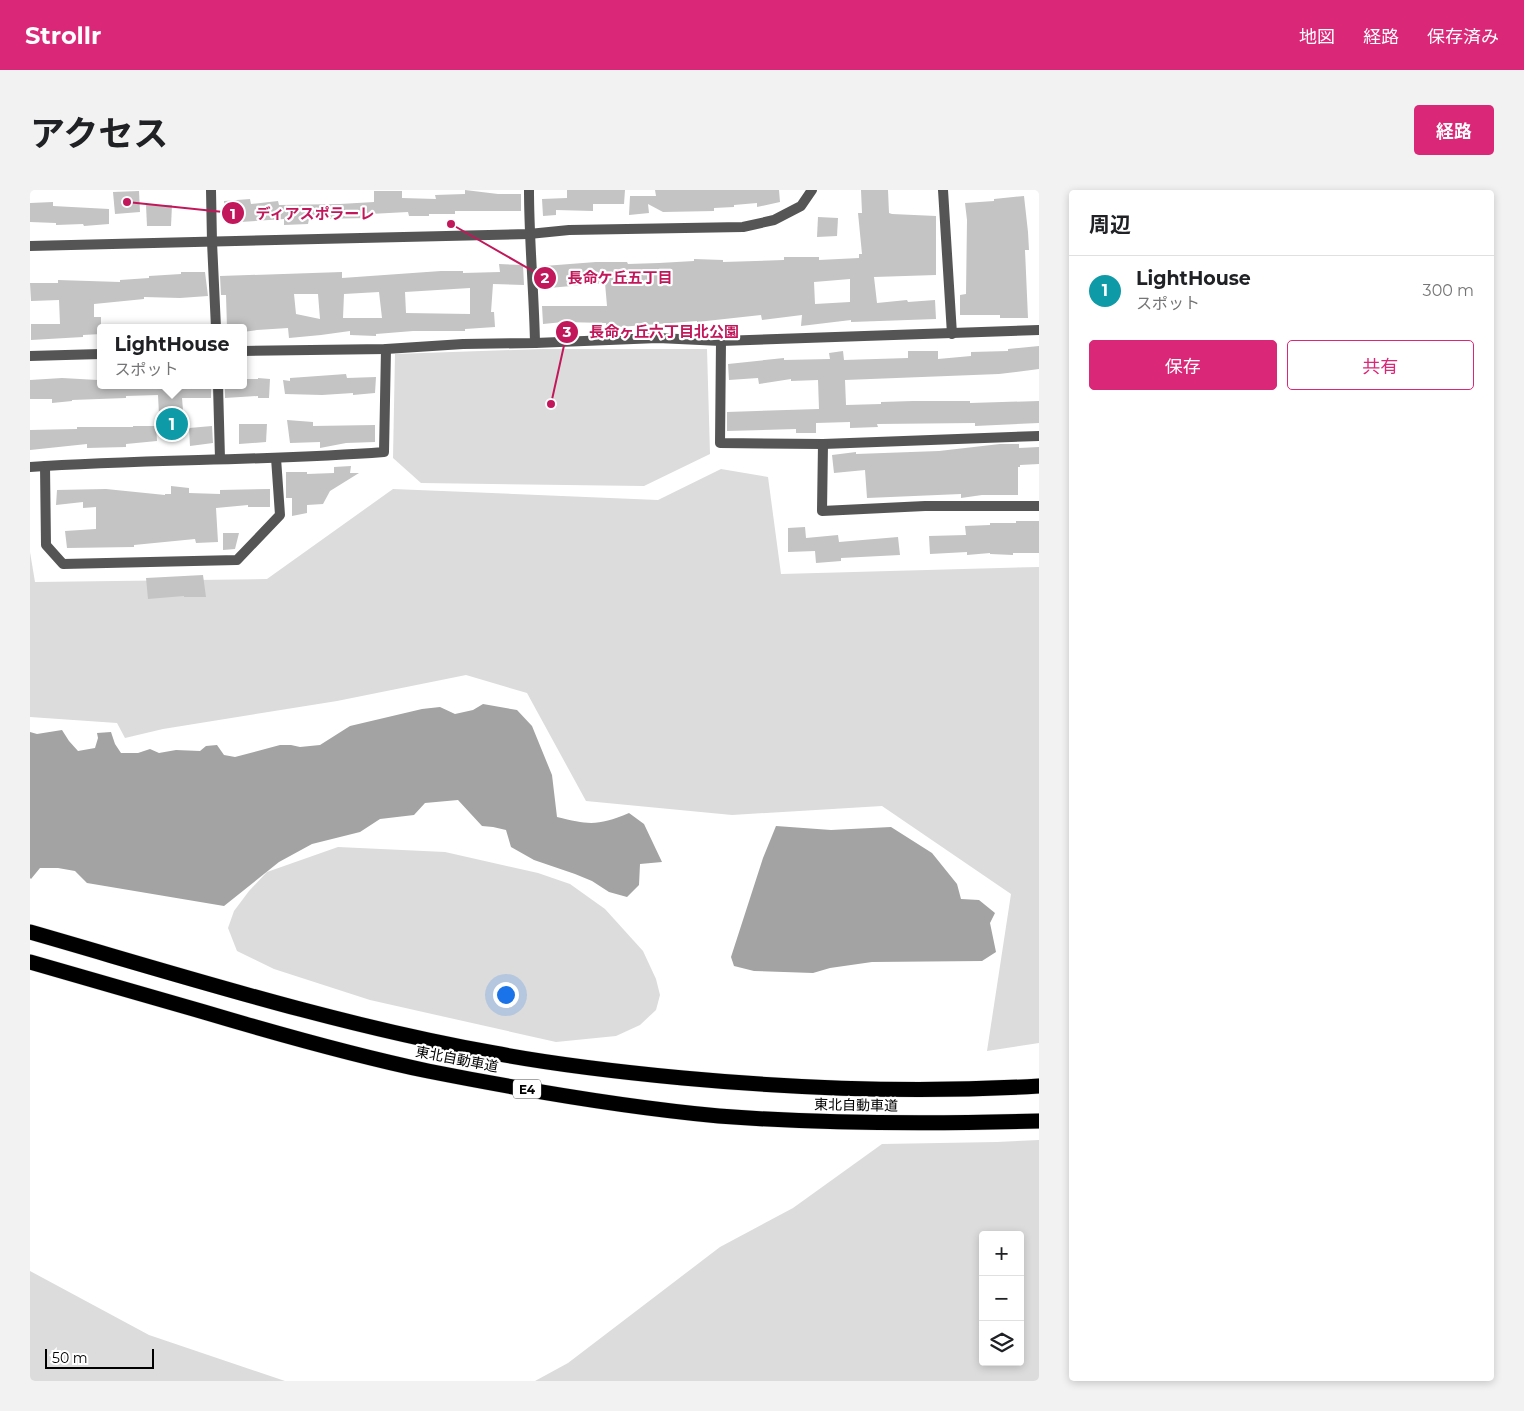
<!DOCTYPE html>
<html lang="ja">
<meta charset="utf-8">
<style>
:root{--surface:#fff;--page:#f2f2f2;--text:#202124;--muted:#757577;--line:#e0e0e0;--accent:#db2777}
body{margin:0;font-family:Montserrat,"Noto Sans JP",sans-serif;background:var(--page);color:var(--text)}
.controls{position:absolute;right:15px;bottom:15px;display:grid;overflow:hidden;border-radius:5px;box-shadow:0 2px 8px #0003}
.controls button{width:45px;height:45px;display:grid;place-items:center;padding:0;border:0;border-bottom:1px solid var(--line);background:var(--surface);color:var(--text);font:25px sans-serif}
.scale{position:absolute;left:15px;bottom:12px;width:109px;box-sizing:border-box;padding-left:5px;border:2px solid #000;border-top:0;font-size:14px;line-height:18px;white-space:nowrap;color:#000;-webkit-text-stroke:4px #fff;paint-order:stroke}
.you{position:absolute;left:475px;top:804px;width:18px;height:18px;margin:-12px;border:4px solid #fff;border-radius:50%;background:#1a73e8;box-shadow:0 0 0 8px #1a73e833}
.badge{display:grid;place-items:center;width:32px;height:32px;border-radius:50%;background:var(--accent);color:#fff;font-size:16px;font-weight:700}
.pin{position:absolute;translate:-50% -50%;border:2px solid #fff;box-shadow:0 1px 5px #0006}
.popup{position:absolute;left:67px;top:134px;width:150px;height:65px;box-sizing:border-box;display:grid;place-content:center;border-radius:5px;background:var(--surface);filter:drop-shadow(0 1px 4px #0005);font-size:16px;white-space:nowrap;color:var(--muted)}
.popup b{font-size:19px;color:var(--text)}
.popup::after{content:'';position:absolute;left:50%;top:100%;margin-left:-10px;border:10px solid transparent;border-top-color:var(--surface)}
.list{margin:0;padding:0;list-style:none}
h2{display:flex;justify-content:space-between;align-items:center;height:65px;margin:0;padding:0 20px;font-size:21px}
h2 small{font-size:16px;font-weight:400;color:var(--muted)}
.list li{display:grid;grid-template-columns:32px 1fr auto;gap:15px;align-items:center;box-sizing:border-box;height:70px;padding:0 20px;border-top:1px solid var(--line)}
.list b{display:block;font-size:19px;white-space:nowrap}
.list p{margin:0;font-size:16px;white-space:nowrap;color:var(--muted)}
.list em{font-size:16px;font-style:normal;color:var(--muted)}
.actions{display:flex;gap:10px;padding:15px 20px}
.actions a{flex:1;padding:11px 0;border:1px solid var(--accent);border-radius:5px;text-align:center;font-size:18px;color:var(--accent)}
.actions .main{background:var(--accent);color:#fff}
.icon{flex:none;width:28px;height:28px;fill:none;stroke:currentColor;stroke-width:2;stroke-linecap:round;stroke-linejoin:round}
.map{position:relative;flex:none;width:1009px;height:1191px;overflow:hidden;border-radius:5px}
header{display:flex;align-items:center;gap:30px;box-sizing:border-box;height:70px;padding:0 25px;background:var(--accent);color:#fff}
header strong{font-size:24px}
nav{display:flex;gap:28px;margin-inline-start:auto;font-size:18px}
.intro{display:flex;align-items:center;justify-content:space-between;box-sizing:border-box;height:120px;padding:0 30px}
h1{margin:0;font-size:35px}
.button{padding:12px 22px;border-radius:5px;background:var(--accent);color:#fff;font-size:18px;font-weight:700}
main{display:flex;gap:30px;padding:0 30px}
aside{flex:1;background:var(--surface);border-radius:5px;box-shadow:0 2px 8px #0003}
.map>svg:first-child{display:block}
.green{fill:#dcdcdc;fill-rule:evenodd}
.water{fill:#a3a3a3}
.building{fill:#c4c4c4;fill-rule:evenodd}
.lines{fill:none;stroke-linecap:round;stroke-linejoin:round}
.motorway-casing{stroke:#dbdbdb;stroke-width:16}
.minor{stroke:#555;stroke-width:10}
.tertiary{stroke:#555;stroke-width:10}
.motorway{stroke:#000;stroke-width:15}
.labels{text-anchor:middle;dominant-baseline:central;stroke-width:4.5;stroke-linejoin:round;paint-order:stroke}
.shield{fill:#fff;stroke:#4c4c4c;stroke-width:1}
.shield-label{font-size:12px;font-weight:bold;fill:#000}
.street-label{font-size:14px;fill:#000;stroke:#fff}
.leader{fill:none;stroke:#c2185b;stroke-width:2}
.callout-dot{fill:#c2185b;stroke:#fff;stroke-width:2}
.mark-label{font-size:15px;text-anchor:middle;font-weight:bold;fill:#fff}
.callout-label{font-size:15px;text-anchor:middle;font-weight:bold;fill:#c2185b;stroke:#fff;stroke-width:4.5;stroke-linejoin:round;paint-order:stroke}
</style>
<header>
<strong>Strollr</strong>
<nav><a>地図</a><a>経路</a><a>保存済み</a></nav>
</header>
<div class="intro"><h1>アクセス</h1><a class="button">経路</a></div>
<main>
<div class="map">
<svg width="1009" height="1191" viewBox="0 0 1009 1191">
<rect width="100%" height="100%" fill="#fff"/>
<g class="green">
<path d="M 511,159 L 677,159 L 680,264 L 614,296 L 391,293 L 363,268 L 365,164 Z"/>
<path d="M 691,279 L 738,287 L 751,384 L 1009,377 L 1009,853 L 957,861 L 981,704 L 852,616 L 702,625 L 556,611 L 497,503 L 436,485 L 307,511 L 133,539 L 95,548 L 87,533 L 0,527 L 0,362 L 5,392 L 237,389 L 363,299 L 628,310 Z"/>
<path d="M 308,657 L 415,662 L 508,683 L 540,694 L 575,719 L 613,761 L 626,789 L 630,805 L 626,820 L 610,835 L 586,846 L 526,852 L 340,810 L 244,779 L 207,761 L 198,738 L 204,721 L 219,701 L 237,682 Z"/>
<path d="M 1009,950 L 1009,1191 L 505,1191 L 538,1173 L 690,1057 L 763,1018 L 852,954 L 967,952 ZM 953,1045 L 990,1045 L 990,1172 L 953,1172 Z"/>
<path d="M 0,1081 L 119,1145 L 255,1191 L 0,1191 Z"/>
</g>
<g class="water">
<path d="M 453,514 L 487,520 L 502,536 L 522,585 L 527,627 C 559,635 568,636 599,623 L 614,634 L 632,672 L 610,674 L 609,695 L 597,707 L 579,702 L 562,691 L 545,684 L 504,670 L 481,657 L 476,640 L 463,637 L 452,636 L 428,610 L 395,613 L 384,625 L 350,629 L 330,642 L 282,654 L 249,672 L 194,716 L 57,693 L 45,681 L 28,678 L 10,678 L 1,689 L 0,688 L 0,542 L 7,544 L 32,540 L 39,551 L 48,561 L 65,558 L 68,548 L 67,543 L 81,542 L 85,554 L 91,563 L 108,563 L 120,559 L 129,563 L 146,560 L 170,561 L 176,556 L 187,555 L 194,565 L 205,567 L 250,555 L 261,555 L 270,557 L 290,555 L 320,536 L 392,519 L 410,517 L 425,524 L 443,520 Z"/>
<path d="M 746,636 L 801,640 L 861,637 L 902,663 L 927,694 L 931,709 L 949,710 L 965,723 L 960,733 L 966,762 L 952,771 L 842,772 L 800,778 L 783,783 L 724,781 L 704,776 L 701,767 L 733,668 Z"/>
</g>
<g class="building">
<path d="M 435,0 L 468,4 L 491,4 L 491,21 L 425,21 L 425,24 L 399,24 L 399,26 L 379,26 L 378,22 L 340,24 L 340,28 L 279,29 L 278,34 L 254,35 L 254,29 L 195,33 L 194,11 L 220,9 L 221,14 L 248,11 L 249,15 L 310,14 L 344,12 L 344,1 L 372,1 L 372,8 L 406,9 L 405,5 L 435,4 Z"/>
<path d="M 537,0 L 595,0 L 594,14 L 563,14 L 563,21 L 526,20 L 526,25 L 513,26 L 512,9 L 537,8 Z"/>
<path d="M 625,0 L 749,0 L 750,12 L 727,17 L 727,13 L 704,15 L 704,17 L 684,18 L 684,21 L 633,22 L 618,14 L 619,23 L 599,25 L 600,6 L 626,6 Z"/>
<path d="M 831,0 L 858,0 L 859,23 L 862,24 L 906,26 L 906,85 L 844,87 L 847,113 L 877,110 L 878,112 L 905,110 L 906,129 L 821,132 L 821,130 L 771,136 L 772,125 L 732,130 L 731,125 L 667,132 L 667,131 L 576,138 L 576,133 L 533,132 L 513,134 L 512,116 L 577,116 L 575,93 L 519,98 L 519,91 L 515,90 L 514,76 L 566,72 L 597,72 L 598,74 L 629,73 L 664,71 L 664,69 L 693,70 L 693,72 L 754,70 L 754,67 L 789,67 L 789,70 L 829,68 L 829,64 L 832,64 L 828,23 L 832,23 ZM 820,89 L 820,112 L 785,114 L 784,92 Z"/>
<path d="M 109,1 L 110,22 L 85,24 L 83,2 Z"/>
<path d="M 994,6 L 998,42 L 999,60 L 995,60 L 998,128 L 970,128 L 970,125 L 930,125 L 930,105 L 936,104 L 937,30 L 935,13 L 964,11 L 964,9 Z"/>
<path d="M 23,12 L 23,16 L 79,19 L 79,34 L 54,36 L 53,34 L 26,35 L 26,33 L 0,32 L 0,13 Z"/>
<path d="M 116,15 L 142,15 L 141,36 L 117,36 Z"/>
<path d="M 788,27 L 808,28 L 807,46 L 787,47 Z"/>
<path d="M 469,74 L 493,75 L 494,95 L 463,94 L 461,122 L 464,122 L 465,137 L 435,139 L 435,141 L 383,141 L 346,144 L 346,146 L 320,145 L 320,141 L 291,145 L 259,148 L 258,138 L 227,140 L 213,142 L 213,138 L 197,138 L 196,105 L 191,105 L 190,86 L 312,82 L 312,88 L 411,81 L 433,81 L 433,83 L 470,82 ZM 440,98 L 440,124 L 376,123 L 375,102 ZM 349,102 L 352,128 L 313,128 L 314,104 ZM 264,104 L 288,104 L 290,129 L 266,124 Z"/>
<path d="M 151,82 L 175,82 L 178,106 L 150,108 L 114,107 L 114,109 L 64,114 L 64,127 L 71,127 L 71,144 L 53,145 L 53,147 L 1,150 L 1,134 L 30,134 L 29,110 L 1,111 L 0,93 L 28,93 L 28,90 L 90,92 L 90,90 L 119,88 L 119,86 L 151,84 Z"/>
<path d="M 1009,156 L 1009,179 L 969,184 L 815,190 L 816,215 L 851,214 L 851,212 L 883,211 L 940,211 L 940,213 L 1009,211 L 1009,233 L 945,236 L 945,233 L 847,234 L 848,237 L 820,238 L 820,232 L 786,233 L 786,243 L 766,243 L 766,239 L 697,241 L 697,222 L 789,219 L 788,190 L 761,191 L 761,189 L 729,194 L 728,188 L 699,190 L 698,174 L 754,168 L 754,170 L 800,169 L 799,163 L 813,161 L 814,170 L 878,168 L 878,161 L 908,161 L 908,169 L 941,166 L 941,162 L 978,161 L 978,159 Z"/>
<path d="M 316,184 L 317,188 L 346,187 L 345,203 L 323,205 L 323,203 L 292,205 L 255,204 L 253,190 L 260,191 L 260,188 Z"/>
<path d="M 32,188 L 68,190 L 68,195 L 181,195 L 181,208 L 152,208 L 155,244 L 130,244 L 128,205 L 96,206 L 96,208 L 42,210 L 42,211 L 22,213 L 22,209 L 0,209 L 0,190 Z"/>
<path d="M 228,188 L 240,189 L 239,208 L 228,208 L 228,206 L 195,208 L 195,195 L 213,195 L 213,189 L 228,189 Z"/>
<path d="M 257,230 L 283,232 L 283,236 L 345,235 L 345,252 L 316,253 L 290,258 L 290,252 L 260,253 Z"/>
<path d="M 209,234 L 237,234 L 236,252 L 209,254 Z"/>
<path d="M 103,236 L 126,236 L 127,251 L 96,254 L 96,257 L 57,258 L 57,254 L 0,260 L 0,240 L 47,239 L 47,237 L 103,237 Z"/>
<path d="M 182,236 L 183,253 L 160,256 L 159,238 Z"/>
<path d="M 970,254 L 989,254 L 989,258 L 1009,257 L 1009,274 L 990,275 L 990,277 L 988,277 L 988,305 L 952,305 L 931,308 L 931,304 L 837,308 L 835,280 L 804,283 L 802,265 L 826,262 L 826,264 L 909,261 Z"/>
<path d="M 321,276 L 320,283 L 329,283 L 300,301 L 293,314 L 277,315 L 277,323 L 262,326 L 262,308 L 256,308 L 256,282 L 277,282 L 277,284 L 304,283 L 304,277 Z"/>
<path d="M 141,296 L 159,298 L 159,303 L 190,304 L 190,300 L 240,299 L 240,317 L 218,317 L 218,315 L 186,318 L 188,352 L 166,353 L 165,349 L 104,355 L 104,357 L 37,358 L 35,341 L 66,339 L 66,317 L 53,318 L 53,312 L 26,315 L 27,300 L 76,299 L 135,305 L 135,304 L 141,304 Z"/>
<path d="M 986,331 L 1009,331 L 1009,363 L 983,363 L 983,365 L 960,364 L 960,363 L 937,365 L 937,362 L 900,364 L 899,346 L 936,345 L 935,336 L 960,335 L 960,333 L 986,333 Z"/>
<path d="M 775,337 L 776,348 L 808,345 L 809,352 L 868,347 L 870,365 L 811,368 L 811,371 L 786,373 L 785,361 L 758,362 L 758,338 Z"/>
<path d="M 193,343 L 209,343 L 205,359 L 193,360 Z"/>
<path d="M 173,385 L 176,407 L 154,407 L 154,406 L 118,409 L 116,388 Z"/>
</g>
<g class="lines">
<g class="motorway-casing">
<g id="motorway">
<path d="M 0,742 C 153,786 307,835 464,863 C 527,875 590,882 653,888 C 772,899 890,903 1009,896"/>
<path d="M 0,772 C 58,789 116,805 174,822 C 248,844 322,865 398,881 C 494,900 592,917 689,926 C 795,934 903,934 1009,931"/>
</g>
</g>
<g class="minor">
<path d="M 499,0 C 499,51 504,102 505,153"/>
<path d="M 913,0 L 922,144"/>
<path d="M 182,52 L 186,138"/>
<path d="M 691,151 L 690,253 L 793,254 L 1009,246"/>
<path d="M 213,161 L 356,159 L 433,154 L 505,153 L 628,148 L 691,151 L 1009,140"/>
<path d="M 0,166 L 71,164"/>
<path d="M 188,195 L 190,269"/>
<path d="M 793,254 L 792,321 L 895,316 L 1009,316"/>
<path d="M 15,276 L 16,355 L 33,374 L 207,370 L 250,325 L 246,268"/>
<path d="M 0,277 C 118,269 236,271 354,262 L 356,159"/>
</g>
<g class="tertiary">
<path d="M 181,0 L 182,52"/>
<path d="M 0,56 L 499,44 L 539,40 L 713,37 L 744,30 L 771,16 L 782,0"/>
</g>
<use href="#motorway" class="motorway"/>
</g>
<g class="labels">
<rect class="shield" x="483" y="889.5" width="28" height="19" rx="4"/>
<g class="shield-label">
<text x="497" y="899">E4</text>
</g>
<g class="street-label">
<text transform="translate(427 869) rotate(11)">東北自動車道</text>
<text transform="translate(826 915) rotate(1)">東北自動車道</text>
</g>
</g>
<path class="leader" d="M97 12L203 23M421 34L515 88M521 214L537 142"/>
<g class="callout-dot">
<circle cx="97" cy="12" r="5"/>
<circle cx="421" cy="34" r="5"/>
<circle cx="521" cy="214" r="5"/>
<circle cx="203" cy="23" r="12"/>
<circle cx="515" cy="88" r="12"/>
<circle cx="537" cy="142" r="12"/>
</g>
<g class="mark-label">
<text x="203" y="29">1</text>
<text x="515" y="93">2</text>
<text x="537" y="147">3</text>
</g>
<g class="callout-label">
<text x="285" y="29">ディアスポラーレ</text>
<text x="590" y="93">長命ケ丘五丁目</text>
<text x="634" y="147">長命ヶ丘六丁目北公園</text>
</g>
</svg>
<div class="controls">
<button>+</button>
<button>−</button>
<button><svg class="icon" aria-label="layers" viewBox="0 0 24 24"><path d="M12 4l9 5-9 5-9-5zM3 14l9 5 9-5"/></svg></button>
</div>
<div class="scale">50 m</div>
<div class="you"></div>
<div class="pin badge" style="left:142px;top:234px;background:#0f9aa8">1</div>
<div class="popup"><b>LightHouse</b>スポット</div>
</div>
<aside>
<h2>周辺<small></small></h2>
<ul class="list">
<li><span class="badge" style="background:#0f9aa8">1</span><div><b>LightHouse</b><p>スポット</p></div><em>300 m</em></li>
</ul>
<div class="actions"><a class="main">保存</a><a>共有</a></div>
</aside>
</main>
